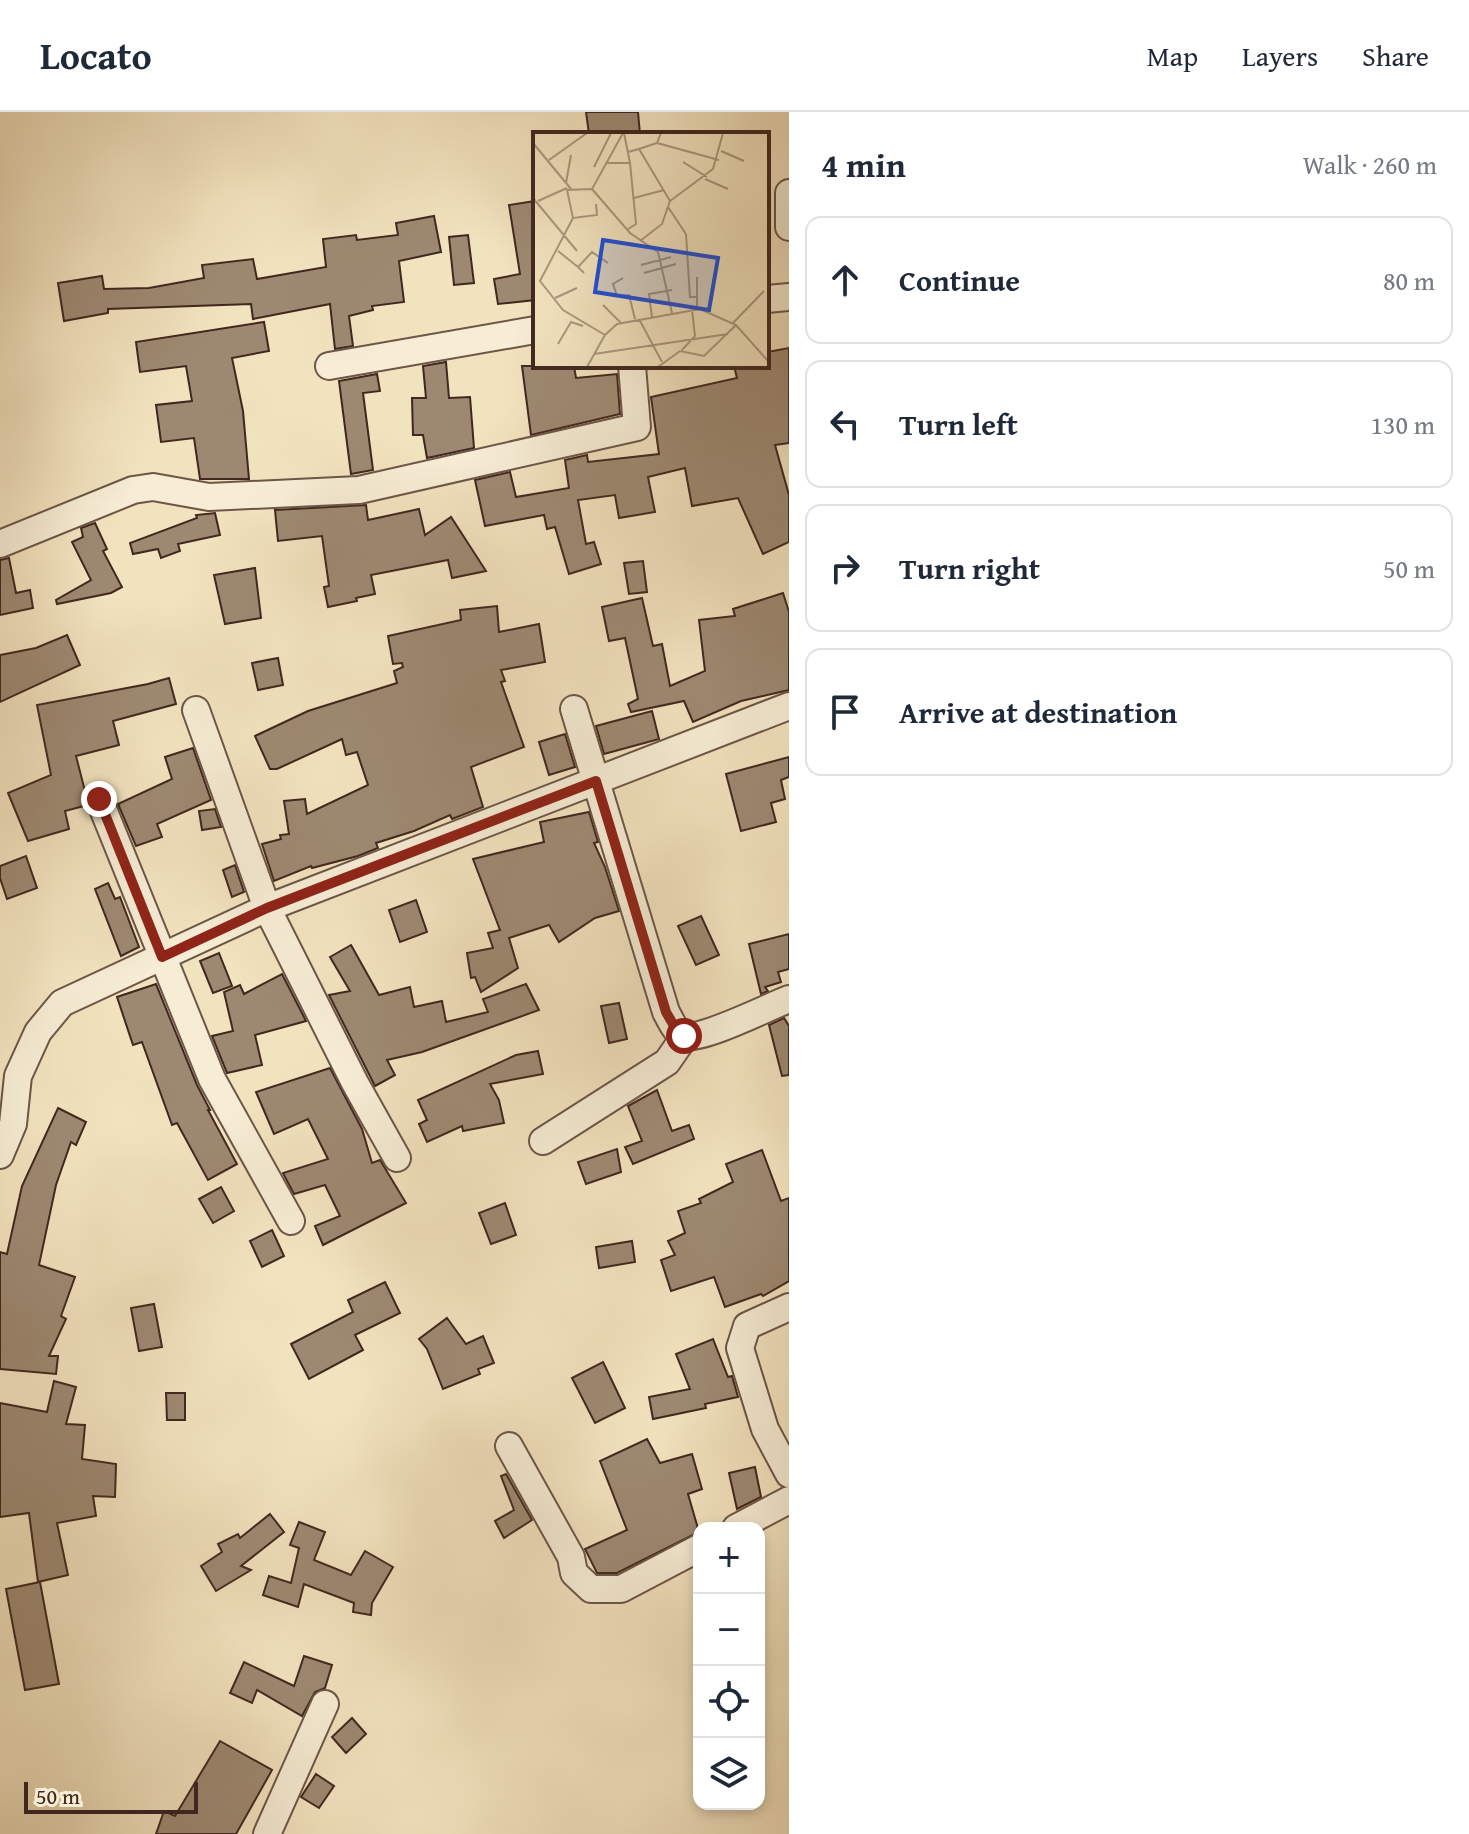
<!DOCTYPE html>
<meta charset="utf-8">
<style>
:root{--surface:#fff;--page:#f2f2f3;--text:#1f2937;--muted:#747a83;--line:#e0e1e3}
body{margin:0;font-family:"Gentium Book Plus",serif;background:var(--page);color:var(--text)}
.controls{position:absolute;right:24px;bottom:24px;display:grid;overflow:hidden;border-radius:16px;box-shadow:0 4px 12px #0003}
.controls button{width:72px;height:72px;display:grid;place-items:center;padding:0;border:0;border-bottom:2px solid var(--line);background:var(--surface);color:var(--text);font:40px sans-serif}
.scale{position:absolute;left:24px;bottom:20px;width:174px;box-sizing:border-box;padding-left:8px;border:4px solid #40271f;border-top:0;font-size:22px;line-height:28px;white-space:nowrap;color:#40271f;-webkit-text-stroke:6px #f7edd5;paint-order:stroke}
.stop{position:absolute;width:24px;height:24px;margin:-18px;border:6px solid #8f2418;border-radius:50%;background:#fff}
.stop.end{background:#8f2418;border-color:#fff;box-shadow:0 2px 8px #0008}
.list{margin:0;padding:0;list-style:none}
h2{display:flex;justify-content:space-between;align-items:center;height:104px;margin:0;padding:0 32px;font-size:34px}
h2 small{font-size:26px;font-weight:400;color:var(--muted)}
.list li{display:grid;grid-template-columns:52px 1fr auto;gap:24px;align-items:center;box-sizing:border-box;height:128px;margin:0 16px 16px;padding:0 16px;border:2px solid var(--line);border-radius:16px}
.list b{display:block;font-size:30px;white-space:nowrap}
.list em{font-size:26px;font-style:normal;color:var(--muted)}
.icon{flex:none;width:44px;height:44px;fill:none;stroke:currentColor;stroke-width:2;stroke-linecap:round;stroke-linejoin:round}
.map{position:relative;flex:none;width:789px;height:1722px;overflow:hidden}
header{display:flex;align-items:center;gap:48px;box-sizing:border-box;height:112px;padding:0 40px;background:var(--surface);border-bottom:2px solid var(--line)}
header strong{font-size:38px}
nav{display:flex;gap:44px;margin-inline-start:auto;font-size:28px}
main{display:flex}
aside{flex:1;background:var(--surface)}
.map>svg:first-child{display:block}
.building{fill:#9d8972;stroke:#40271f;stroke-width:2}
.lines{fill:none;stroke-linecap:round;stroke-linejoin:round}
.minor-casing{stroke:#6c5647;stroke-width:30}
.minor{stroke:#f7edd5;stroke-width:26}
.route{stroke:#8f2418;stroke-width:10}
.inset-road{fill:none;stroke:#ab987f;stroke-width:2}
.view{fill:#1d4ed8;fill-opacity:0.15;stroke:#1d4ed8;stroke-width:4}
.inset-edge{fill:none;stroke:#40271f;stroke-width:4}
</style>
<header>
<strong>Locato</strong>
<nav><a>Map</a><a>Layers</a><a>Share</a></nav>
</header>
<main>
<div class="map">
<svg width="789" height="1722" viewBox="0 0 789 1722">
<rect width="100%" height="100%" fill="#f2e3bf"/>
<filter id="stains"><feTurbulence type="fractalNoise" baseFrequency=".0025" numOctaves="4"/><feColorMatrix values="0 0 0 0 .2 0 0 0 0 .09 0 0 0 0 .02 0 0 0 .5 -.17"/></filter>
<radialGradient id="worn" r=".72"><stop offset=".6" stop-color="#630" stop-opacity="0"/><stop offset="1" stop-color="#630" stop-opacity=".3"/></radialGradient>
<g class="building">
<path d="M 586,0 L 638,0 L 640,22 L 589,22 Z"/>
<path d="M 535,89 L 535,188 L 498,192 L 494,167 L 520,162 L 509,93 Z"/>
<path d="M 434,104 L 441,140 L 399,149 L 404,190 L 372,194 L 373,198 L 349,204 L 353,234 L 335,237 L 330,192 L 253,207 L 251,192 L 108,197 L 108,201 L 64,209 L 58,171 L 102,164 L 104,177 L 149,176 L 204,166 L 202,153 L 253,147 L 257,167 L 326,155 L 323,127 L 356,123 L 357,128 L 398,123 L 396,111 Z"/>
<path d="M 468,123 L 474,171 L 454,173 L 449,125 Z"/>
<path d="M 264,210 L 269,239 L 232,246 L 243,299 L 249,367 L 200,367 L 194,326 L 161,330 L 156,293 L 192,289 L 186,254 L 140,260 L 136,230 Z"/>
<path d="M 789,236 L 789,331 L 775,333 L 789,383 L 789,430 L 763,442 L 738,386 L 692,394 L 685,356 L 648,365 L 655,400 L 619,406 L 615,383 L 578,388 L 586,432 L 594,430 L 601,452 L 569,462 L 555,415 L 547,417 L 544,403 L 485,414 L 475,368 L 510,360 L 516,385 L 569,376 L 565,348 L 587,343 L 588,350 L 659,342 L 651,285 L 737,266 L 734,254 L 767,254 L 767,240 Z"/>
<path d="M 446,250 L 449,286 L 470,285 L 474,336 L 427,346 L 423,323 L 413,323 L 412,286 L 426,286 L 423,254 Z"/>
<path d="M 522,254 L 574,254 L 576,266 L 617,262 L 620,302 L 531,323 Z"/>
<path d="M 377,262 L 380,279 L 363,281 L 373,358 L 351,362 L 339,269 Z"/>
<path d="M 366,393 L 368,408 L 419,397 L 425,423 L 451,405 L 486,459 L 452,466 L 448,448 L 371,463 L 375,482 L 356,486 L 357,489 L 328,495 L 324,475 L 329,474 L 322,424 L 278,429 L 275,398 Z"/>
<path d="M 215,401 L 220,423 L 178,432 L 180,439 L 161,446 L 158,437 L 133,442 L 130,431 L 197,406 L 196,403 Z"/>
<path d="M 95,411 L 107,437 L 103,439 L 122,475 L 111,481 L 57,492 L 56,488 L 91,468 L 72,430 L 83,425 L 81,416 Z"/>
<path d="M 9,446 L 16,481 L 30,478 L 33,496 L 0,503 L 0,448 Z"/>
<path d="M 643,449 L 647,480 L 629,482 L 624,451 Z"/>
<path d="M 255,456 L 261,506 L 225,512 L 214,463 Z"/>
<path d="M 783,481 L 789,500 L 789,578 L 741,589 L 693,610 L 684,589 L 631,600 L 628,592 L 638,587 L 625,526 L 609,529 L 602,495 L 642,486 L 653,534 L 662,532 L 670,574 L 705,559 L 699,508 L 735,504 L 733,497 Z"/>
<path d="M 497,494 L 499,520 L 539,512 L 545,550 L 501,558 L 505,569 L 501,570 L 524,635 L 471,655 L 483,695 L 452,707 L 450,703 L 414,719 L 376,731 L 378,736 L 358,744 L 312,756 L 311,754 L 274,769 L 262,732 L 281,727 L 280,723 L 289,722 L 284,689 L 305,687 L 307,702 L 368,673 L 357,640 L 346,643 L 342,627 L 277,657 L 270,657 L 255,624 L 308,599 L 397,571 L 394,559 L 403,555 L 402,551 L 393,552 L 388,524 L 461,508 L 460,498 Z"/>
<path d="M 67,523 L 80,553 L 0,590 L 0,543 L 36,536 Z"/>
<path d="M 278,546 L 283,573 L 258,578 L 252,551 Z"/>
<path d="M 169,566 L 176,592 L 113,609 L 119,633 L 76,644 L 85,679 L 84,694 L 65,699 L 69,717 L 28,729 L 8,681 L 51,663 L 37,593 L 148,572 Z"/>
<path d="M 652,599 L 659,627 L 604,642 L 596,614 Z"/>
<path d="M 565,622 L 575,655 L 549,663 L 539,630 Z"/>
<path d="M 193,636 L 211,688 L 157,712 L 162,725 L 136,734 L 118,692 L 172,667 L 165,645 Z"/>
<path d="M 789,645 L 789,665 L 781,668 L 785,687 L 771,691 L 776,710 L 741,719 L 726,662 Z"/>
<path d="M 215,697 L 221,715 L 202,718 L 199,699 Z"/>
<path d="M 589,700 L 598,730 L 594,731 L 605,755 L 619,799 L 595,806 L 559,830 L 549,813 L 509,826 L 518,856 L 481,880 L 475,865 L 471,866 L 467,841 L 493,836 L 488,821 L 500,818 L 473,747 L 544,730 L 540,710 Z"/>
<path d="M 26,744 L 37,776 L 7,787 L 0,766 L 0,754 Z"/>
<path d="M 235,753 L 244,780 L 232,785 L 223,758 Z"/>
<path d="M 108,771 L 115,787 L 120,785 L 139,835 L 121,844 L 95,777 Z"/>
<path d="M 416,788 L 427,820 L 400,830 L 389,798 Z"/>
<path d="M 701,804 L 719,843 L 696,853 L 678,814 Z"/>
<path d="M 789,822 L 789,857 L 778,860 L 781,870 L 765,875 L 768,879 L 761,882 L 749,832 Z"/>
<path d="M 351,833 L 379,883 L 410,875 L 414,895 L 442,889 L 446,910 L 488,900 L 483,887 L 526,872 L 539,898 L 422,940 L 387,948 L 395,963 L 375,974 L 329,883 L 350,879 L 330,845 Z"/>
<path d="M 219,841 L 232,874 L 213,881 L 200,849 Z"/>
<path d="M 282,862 L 306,909 L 255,923 L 262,953 L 227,961 L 212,924 L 233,919 L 224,880 L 240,873 L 244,882 Z"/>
<path d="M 156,872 L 197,973 L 210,998 L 208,998 L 237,1052 L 208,1068 L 177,1011 L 172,1013 L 142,930 L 133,933 L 117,885 Z"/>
<path d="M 619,891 L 627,927 L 609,931 L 601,894 Z"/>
<path d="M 784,906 L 789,914 L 789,963 L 782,964 L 769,913 Z"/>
<path d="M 538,939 L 543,962 L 490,972 L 499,988 L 504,1011 L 463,1019 L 462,1014 L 427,1030 L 419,1012 L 427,1008 L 418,988 L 516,943 Z"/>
<path d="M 330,956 L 362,1017 L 372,1051 L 380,1048 L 406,1091 L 323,1133 L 315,1114 L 340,1104 L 325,1073 L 294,1082 L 283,1061 L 328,1047 L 308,1007 L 274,1022 L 256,980 Z"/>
<path d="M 657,978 L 672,1019 L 689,1013 L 694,1027 L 633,1052 L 625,1035 L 642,1029 L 628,994 Z"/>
<path d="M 58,996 L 86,1010 L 76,1033 L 71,1030 L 56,1073 L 39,1153 L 75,1165 L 61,1204 L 66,1207 L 49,1244 L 58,1244 L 56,1262 L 0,1257 L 0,1140 L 7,1142 L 22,1074 Z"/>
<path d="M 617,1037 L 621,1060 L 586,1072 L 578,1050 Z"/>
<path d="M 762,1038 L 781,1089 L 789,1086 L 789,1169 L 763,1184 L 761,1182 L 725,1195 L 714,1165 L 671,1179 L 661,1148 L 675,1143 L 668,1129 L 685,1121 L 678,1099 L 701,1091 L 699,1087 L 733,1070 L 726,1052 Z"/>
<path d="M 221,1075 L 234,1099 L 213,1111 L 199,1087 Z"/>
<path d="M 505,1091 L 516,1123 L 491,1132 L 479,1101 Z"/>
<path d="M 272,1118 L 284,1144 L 262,1155 L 250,1129 Z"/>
<path d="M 632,1129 L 635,1150 L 599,1156 L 596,1135 Z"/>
<path d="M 385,1170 L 400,1201 L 355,1223 L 363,1238 L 309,1267 L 291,1232 L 353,1200 L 348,1188 Z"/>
<path d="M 154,1192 L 162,1235 L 139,1239 L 131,1196 Z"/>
<path d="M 447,1206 L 466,1232 L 483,1224 L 494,1251 L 478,1257 L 480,1262 L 443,1277 L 427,1237 L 419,1227 Z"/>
<path d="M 713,1227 L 728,1265 L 732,1264 L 738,1285 L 705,1292 L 706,1296 L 653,1307 L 649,1285 L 690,1277 L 676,1242 Z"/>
<path d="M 603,1250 L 625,1296 L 595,1311 L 572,1266 Z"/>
<path d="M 54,1269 L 76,1275 L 66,1312 L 85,1313 L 82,1347 L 116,1352 L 115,1385 L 93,1384 L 96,1404 L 57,1411 L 68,1463 L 38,1470 L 29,1401 L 0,1405 L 0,1291 L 47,1300 Z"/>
<path d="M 166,1281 L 185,1281 L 185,1308 L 167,1308 Z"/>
<path d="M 647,1327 L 660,1351 L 692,1342 L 702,1377 L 688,1382 L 699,1420 L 617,1461 L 597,1461 L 585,1437 L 627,1418 L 600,1349 Z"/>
<path d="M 755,1355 L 761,1385 L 737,1397 L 729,1361 Z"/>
<path d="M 506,1362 L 532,1408 L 504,1426 L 495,1409 L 514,1398 L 501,1364 Z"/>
<path d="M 270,1402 L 284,1420 L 241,1454 L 251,1458 L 216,1479 L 201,1454 L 222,1440 L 218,1432 L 238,1422 L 240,1426 Z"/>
<path d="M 299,1410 L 325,1420 L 314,1448 L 351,1463 L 365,1439 L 393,1455 L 372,1491 L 371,1503 L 353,1500 L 354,1491 L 304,1472 L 298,1495 L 263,1483 L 269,1464 L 291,1471 L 299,1436 L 290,1433 Z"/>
<path d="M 40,1470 L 59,1572 L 25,1578 L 6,1477 Z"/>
<path d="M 304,1544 L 332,1553 L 325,1576 L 315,1580 L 302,1604 L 257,1578 L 252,1591 L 230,1581 L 244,1550 L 294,1574 Z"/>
<path d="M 352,1606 L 366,1622 L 346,1641 L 332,1625 Z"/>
<path d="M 220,1629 L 272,1658 L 236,1722 L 156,1722 L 164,1699 L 175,1704 Z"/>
<path d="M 316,1662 L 334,1674 L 319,1696 L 301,1685 Z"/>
</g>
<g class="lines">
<g class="minor-casing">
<g id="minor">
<path d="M 789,81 L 789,115"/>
<path d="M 767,187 L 789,185"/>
<path d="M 329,254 L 535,218"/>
<path d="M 0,432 L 133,378 L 153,375 L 209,385 L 359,378 L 637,315 L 632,254"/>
<path d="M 574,597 L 666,900 C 671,909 676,922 686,924 C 705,927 768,895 789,887"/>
<path d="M 196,598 L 267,796 L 355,971 L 397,1046"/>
<path d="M 99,687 L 212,967 L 291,1109"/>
<path d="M 543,1029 L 667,950 L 685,924"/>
<path d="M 0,1043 L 13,1012 L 18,964 L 38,920 L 62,891 L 267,796 L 789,594"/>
<path d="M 789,1195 L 747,1214 L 740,1236 L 765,1317 L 789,1362"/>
<path d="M 509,1334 L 571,1445 L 574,1461 L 591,1477 L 621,1477 L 699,1436"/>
<path d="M 736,1416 L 789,1388"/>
<path d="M 267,1722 L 325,1592"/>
</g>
</g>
<use href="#minor" class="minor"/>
</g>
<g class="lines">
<path class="route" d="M 99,687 L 162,845 L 267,796 L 596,669 L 666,900 L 677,919 L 684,924"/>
</g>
<g transform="translate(533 20)">
<rect width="236" height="236" fill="#f2e3bf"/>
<path class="inset-road" d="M 90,1 L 59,57 L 97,101 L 125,120 L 139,181M 0,11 L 38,57M 124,11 L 186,28M 106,17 L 124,11 L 128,1M 188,19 L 211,29M 95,20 L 106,17 L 137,69M 16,28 L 54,1M 150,30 L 174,45M 73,31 L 97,31 L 91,1M 61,35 L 78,1M 172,47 L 195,57M 33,51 L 38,23M 59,57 L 34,58 L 40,86 L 7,149 L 30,178 L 72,203M 0,66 L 44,119M 101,66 L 131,58M 5,69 L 34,56M 135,75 L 153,102 L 157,165 L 165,165M 40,86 L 64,83 L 63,72M 95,97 L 103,92 L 97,31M 107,109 L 129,92 L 137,69 L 180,37 L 190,1M 25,119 L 45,135M 108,133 L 138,125M 51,141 L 45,135 L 59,120 L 75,131M 111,141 L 143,132M 90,146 L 80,152 L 84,164 L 96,163 L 102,187M 22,166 L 44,156M 70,173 L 88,191M 164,177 L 164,145M 119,185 L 116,162 L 139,158M 106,187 L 129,230M 200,191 L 231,159M 25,212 L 38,190 L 50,194M 149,218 L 162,204 L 159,178M 61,222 L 195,202M 54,235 L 72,203 L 84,192 L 167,177 L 203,193 L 236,230M 125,235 L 147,219 L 171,224 L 203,193"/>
<path class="view" d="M 70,108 L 185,126 L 176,178 L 62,160 Z"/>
<rect width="236" height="236" class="inset-edge"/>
</g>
<rect width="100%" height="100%" filter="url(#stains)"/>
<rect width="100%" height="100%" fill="url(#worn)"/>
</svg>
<div class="controls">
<button>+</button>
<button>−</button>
<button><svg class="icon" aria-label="locate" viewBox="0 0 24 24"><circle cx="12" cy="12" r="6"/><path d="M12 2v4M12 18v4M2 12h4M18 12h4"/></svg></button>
<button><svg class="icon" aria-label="layers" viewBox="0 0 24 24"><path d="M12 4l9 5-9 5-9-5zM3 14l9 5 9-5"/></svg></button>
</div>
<div class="scale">50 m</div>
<div class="stop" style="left:684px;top:924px"></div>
<div class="stop end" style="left:99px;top:687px"></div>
</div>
<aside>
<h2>4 min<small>Walk · 260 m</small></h2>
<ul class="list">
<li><svg class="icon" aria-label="ahead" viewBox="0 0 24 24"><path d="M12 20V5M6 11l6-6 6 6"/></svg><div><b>Continue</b></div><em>80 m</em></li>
<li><svg class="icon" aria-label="left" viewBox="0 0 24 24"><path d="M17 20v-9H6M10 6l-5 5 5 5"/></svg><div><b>Turn left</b></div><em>130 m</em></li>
<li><svg class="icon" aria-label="right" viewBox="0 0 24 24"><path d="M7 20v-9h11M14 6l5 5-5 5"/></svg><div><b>Turn right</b></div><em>50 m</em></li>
<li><svg class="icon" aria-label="arrive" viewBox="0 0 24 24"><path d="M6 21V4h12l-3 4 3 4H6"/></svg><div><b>Arrive at destination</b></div></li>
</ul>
</aside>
</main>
